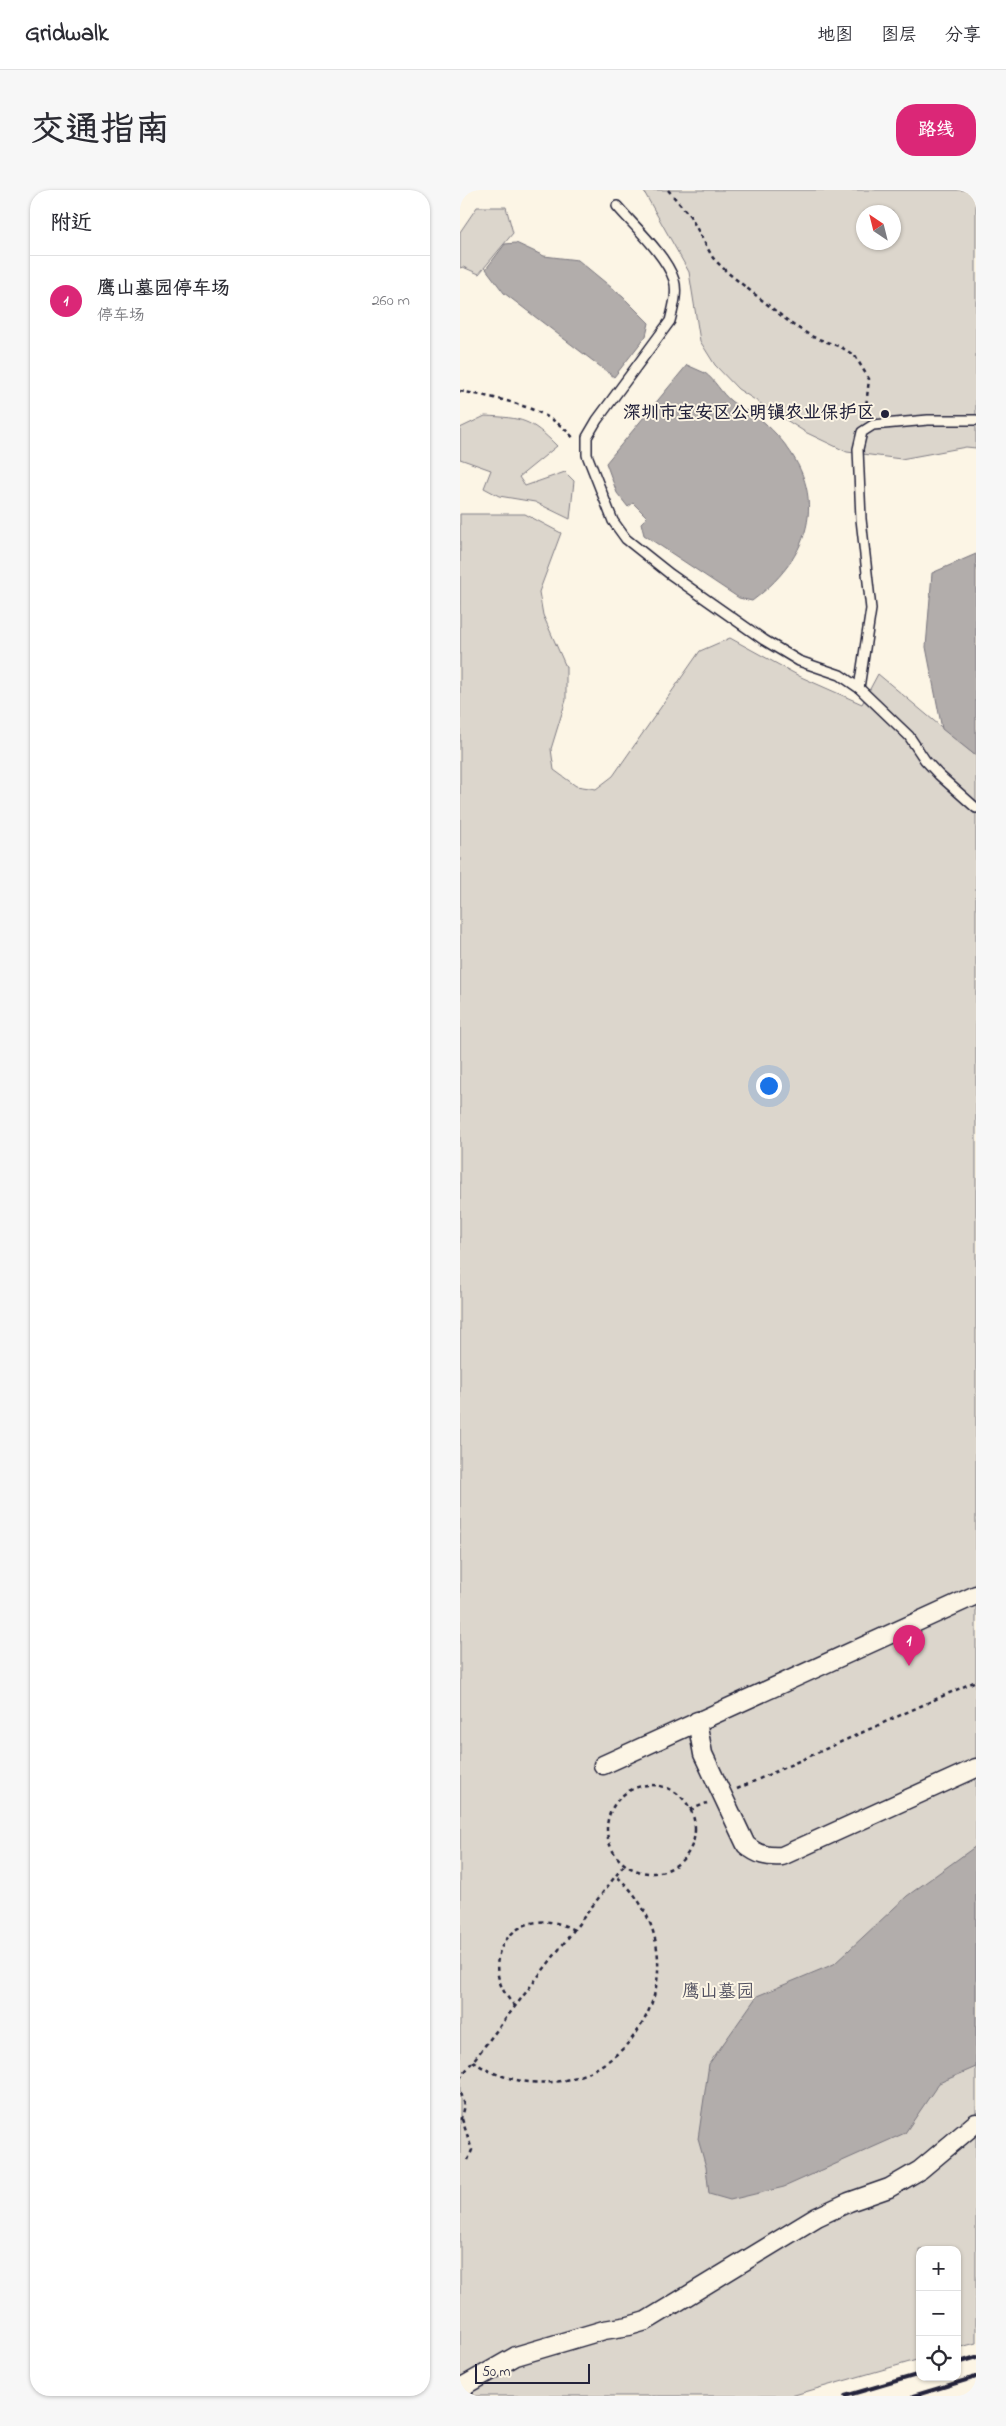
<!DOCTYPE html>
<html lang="zh">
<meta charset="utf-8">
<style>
:root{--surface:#fff;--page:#f7f7f7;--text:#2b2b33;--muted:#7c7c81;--line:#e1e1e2;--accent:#db2777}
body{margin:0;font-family:"Indie Flower","LXGW WenKai TC",sans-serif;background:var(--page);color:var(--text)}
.controls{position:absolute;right:15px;bottom:15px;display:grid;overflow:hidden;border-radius:10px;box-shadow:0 1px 4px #0004}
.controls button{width:45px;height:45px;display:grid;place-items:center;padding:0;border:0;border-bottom:1px solid var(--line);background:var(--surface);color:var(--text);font:25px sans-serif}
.compass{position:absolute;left:396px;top:15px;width:45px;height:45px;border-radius:50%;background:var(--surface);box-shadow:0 1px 4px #0004;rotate:325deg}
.scale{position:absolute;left:15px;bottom:12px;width:115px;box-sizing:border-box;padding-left:5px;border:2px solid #22223b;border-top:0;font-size:14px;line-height:18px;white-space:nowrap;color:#22223b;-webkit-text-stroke:4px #fcf5e5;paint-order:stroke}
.you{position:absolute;left:308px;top:895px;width:18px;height:18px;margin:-12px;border:4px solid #fff;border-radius:50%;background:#1a73e8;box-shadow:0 0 0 8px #1a73e833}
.badge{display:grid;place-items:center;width:32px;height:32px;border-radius:50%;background:var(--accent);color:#fff;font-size:16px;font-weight:700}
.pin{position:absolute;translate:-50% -41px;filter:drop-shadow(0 1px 2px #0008)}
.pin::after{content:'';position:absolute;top:26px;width:18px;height:15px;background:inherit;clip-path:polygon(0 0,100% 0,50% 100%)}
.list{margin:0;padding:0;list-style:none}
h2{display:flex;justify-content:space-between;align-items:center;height:65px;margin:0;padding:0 20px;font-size:21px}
h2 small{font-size:16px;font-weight:400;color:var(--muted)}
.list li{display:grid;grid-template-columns:32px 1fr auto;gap:15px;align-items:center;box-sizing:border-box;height:90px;padding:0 20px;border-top:1px solid var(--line)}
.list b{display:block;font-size:19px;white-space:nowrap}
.list p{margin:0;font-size:16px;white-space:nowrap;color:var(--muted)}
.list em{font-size:16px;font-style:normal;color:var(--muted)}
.icon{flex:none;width:28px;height:28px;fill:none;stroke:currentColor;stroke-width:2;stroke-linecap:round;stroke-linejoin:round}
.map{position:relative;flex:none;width:516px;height:2206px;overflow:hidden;border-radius:20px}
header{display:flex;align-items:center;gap:30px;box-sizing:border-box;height:70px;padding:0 25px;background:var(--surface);border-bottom:1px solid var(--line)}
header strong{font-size:24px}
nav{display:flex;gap:28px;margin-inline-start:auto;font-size:18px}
.intro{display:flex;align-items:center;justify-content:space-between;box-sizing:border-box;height:120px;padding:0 30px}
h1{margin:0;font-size:35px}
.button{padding:12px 22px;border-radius:20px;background:var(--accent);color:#fff;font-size:18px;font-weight:700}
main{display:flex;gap:30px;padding:0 30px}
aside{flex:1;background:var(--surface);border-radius:20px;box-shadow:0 1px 4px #0004}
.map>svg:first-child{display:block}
.green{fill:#dcd6cc;stroke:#7f7c84;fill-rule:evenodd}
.water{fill:#b2adab;stroke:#78757e}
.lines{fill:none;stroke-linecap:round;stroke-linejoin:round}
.lane-casing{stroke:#22223b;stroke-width:12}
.street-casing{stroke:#22223b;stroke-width:21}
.path{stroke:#22223b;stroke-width:2.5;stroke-dasharray:4 4;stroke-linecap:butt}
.lane{stroke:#fcf5e5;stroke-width:9}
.street{stroke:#fcf5e5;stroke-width:18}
.rail{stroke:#22223b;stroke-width:4}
.poi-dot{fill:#22223b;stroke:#fcf5e5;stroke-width:2}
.labels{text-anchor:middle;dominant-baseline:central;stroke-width:4;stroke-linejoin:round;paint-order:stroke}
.poi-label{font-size:18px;font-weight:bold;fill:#22223b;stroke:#fcf5e5;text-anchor:end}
.park-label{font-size:18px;fill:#504f5f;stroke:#fcf5e5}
</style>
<header>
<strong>Gridwalk</strong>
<nav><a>地图</a><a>图层</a><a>分享</a></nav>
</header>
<div class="intro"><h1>交通指南</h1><a class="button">路线</a></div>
<main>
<aside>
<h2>附近<small></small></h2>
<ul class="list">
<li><span class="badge">1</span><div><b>鹰山墓园停车场</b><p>停车场</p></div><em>260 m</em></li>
</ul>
</aside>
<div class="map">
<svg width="516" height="2206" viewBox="0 0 516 2206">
<rect width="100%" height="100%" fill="#fcf5e5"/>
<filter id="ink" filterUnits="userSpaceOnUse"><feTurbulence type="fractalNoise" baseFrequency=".02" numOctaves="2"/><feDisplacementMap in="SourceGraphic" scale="10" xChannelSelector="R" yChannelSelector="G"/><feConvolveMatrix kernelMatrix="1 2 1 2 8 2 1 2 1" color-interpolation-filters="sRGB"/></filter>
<g filter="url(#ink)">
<g class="green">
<path d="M 183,0 L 516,0 L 516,258 L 506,257 L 441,269 L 387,262 L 345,242 L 278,199 L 255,175 L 240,151 L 229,82 ZM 403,22 L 433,22 L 433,52 L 403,52 Z"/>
<path d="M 17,17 L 46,17 L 53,43 L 19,84 L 3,77 L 0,78 L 0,42 Z"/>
<path d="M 25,226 C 63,228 70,229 97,256 L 59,287 L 65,296 L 105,282 L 114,291 L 110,329 L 75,312 L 39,306 L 24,298 L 31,280 L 0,269 L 0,238 Z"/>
<path d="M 0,324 L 65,324 L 101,343 L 79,402 L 83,425 L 106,477 L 106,510 L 91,559 L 94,580 L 116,596 L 136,599 L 153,586 L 240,461 L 270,448 L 341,487 L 402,514 L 418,484 L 516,566 L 516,2153 L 497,2158 L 497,2060 L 460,2060 L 460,2169 L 331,2206 L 0,2206 Z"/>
</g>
<g class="water">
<path d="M 56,53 L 84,66 L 118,70 L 163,107 L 189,133 L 186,146 L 154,187 L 44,103 L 26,79 L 45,54 Z"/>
<path d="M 227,175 C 233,178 239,180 245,183 C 255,190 261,203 271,211 C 282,220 296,224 306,234 C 370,293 359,361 292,411 L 279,408 L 184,345 L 181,333 L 187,327 L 173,313 L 168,317 L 157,303 L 146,273 Z"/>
<path d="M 516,364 L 516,566 L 482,539 L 466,457 L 472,383 Z"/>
<path d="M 516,1656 L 516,1877 L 479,1893 L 445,1943 L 324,1997 L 270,2010 L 249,2004 L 246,1977 L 238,1949 L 249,1874 L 297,1806 L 374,1774 L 447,1706 Z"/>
</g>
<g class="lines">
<g class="lane-casing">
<g id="lane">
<path d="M 157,16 C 174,36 206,65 214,90 C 218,102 213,119 210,131 L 137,230 L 127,247 L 127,265 L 153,331 L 166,349 L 210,384 L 304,450 L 339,471 L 380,485 L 399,498 L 449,546 L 465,570 L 479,585 L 516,618"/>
<path d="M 399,498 L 411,419 L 401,329 L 398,259 L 402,242 L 413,235 L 468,230 L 516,230"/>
</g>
</g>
<g class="street-casing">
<g id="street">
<path d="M 237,1531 L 243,1564 L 286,1655 C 298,1665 307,1667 322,1666 L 516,1578"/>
<path d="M 143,1575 L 516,1405"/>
<path d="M 0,2198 L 56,2166 L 144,2140 L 169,2136 L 186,2131 L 357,2027 L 389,2012 L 429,1998 L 460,1980 L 516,1933"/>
</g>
</g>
<g class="path">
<path d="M 208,0 L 230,26 L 253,68 L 267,82 L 333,135 L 353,147 L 381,157 L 395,166 L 409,189 L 405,226"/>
<path d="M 0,201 C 40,209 88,216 115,250"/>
<circle cx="191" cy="1639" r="44"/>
<path d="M 277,1599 L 516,1491"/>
<path d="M 230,1620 L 247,1613"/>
<path d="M 55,1816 C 10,1770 58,1709 114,1740"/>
<path d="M 13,1871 C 27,1882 46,1888 62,1891 C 155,1906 228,1809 186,1724 C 179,1710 169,1696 156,1686"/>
<path d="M 0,1888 L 164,1675"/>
<path d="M 0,1903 L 4,1915 L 0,1933"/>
<path d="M 2,1929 L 12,1960 L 8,1970"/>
</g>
<use href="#lane" class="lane"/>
<use href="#street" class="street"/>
<g class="rail">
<path d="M 497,2173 L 516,2167"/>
<path d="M 385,2206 L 460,2184"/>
<path d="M 453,2206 L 516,2187"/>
</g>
</g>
</g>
<circle class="poi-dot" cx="425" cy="224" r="5"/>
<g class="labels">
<g class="poi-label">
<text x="415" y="224">深圳市宝安区公明镇农业保护区</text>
</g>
<g class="park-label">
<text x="258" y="1803">鹰山墓园</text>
</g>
</g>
</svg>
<div class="controls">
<button>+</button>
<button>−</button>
<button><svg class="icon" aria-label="locate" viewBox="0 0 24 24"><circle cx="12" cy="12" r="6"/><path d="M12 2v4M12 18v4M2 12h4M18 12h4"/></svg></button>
</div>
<svg class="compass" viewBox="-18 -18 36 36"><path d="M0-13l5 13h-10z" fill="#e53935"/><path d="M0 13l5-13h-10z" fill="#7c7c81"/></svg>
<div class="scale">50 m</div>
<div class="you"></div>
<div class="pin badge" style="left:449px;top:1476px">1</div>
</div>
</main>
